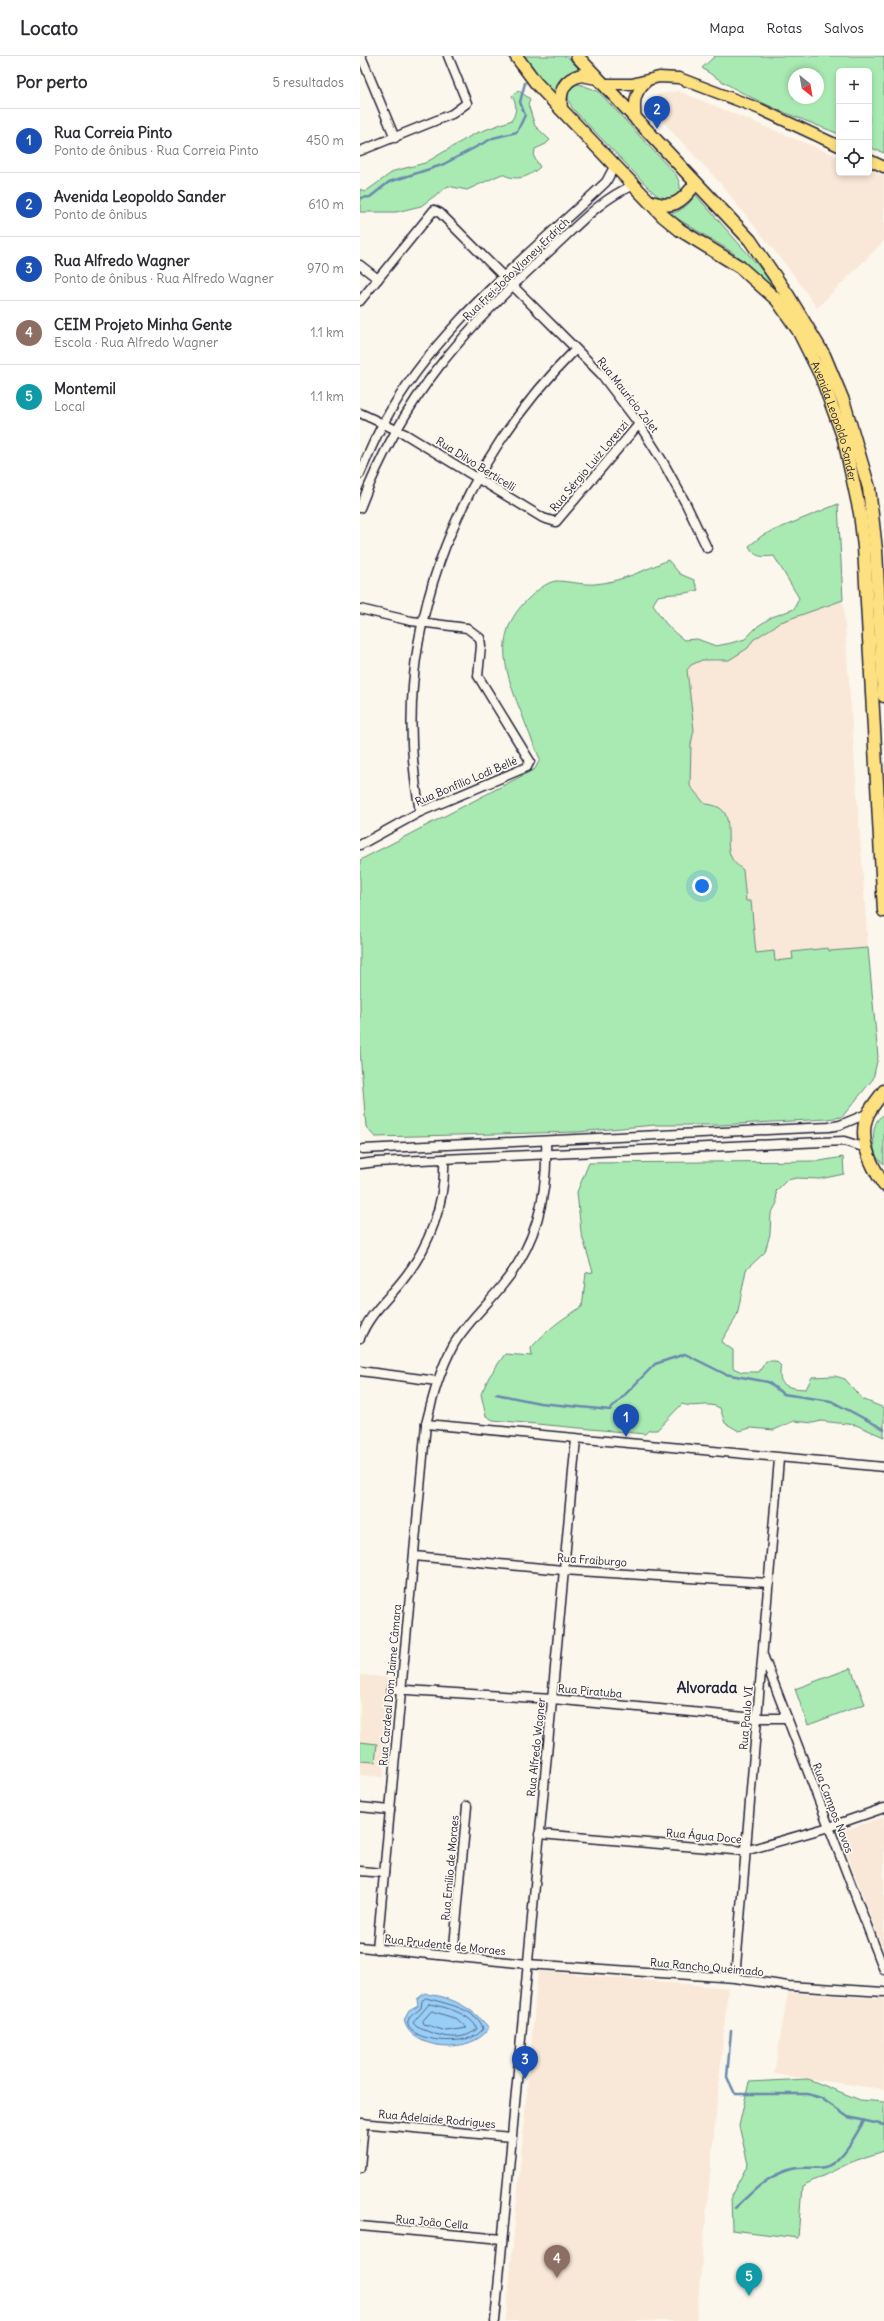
<!DOCTYPE html>
<html lang="pt">
<meta charset="utf-8">
<style>
:root{--surface:#fff;--page:#f2f2f3;--text:#2b2b33;--muted:#7c7c81;--line:#e1e1e2;--accent:#1f6fb2}
body{margin:0;font-family:Delius,sans-serif;background:var(--page);color:var(--text)}
.controls{position:absolute;right:12px;top:12px;display:grid;overflow:hidden;border-radius:6px;box-shadow:0 2px 6px #0003}
.controls button{width:36px;height:36px;display:grid;place-items:center;padding:0;border:0;border-bottom:1px solid var(--line);background:var(--surface);color:var(--text);font:20px sans-serif}
.compass{position:absolute;left:428px;top:12px;width:36px;height:36px;border-radius:50%;background:var(--surface);box-shadow:0 2px 6px #0003;rotate:149deg}
.you{position:absolute;left:342px;top:830px;width:14px;height:14px;margin:-10px;border:3px solid #fff;border-radius:50%;background:#1a73e8;box-shadow:0 0 0 6px #1a73e833}
.badge{display:grid;place-items:center;width:26px;height:26px;border-radius:50%;background:var(--accent);color:#fff;font-size:13px;font-weight:700}
.pin{position:absolute;translate:-50% -33px;filter:drop-shadow(0 1px 2px #0008)}
.pin::after{content:'';position:absolute;top:21px;width:14px;height:12px;background:inherit;clip-path:polygon(0 0,100% 0,50% 100%)}
.list{margin:0;padding:0;list-style:none}
h2{display:flex;justify-content:space-between;align-items:center;height:52px;margin:0;padding:0 16px;font-size:17px}
h2 small{font-size:13px;font-weight:400;color:var(--muted)}
.list li{display:grid;grid-template-columns:26px 1fr auto;gap:12px;align-items:center;box-sizing:border-box;height:64px;padding:0 16px;border-top:1px solid var(--line)}
.list b{display:block;font-size:15px;white-space:nowrap}
.list p{margin:0;font-size:13px;white-space:nowrap;color:var(--muted)}
.list em{font-size:13px;font-style:normal;color:var(--muted)}
.icon{flex:none;width:22px;height:22px;fill:none;stroke:currentColor;stroke-width:2;stroke-linecap:round;stroke-linejoin:round}
.map{position:relative;flex:none;width:524px;height:2265px;overflow:hidden}
header{display:flex;align-items:center;gap:24px;box-sizing:border-box;height:56px;padding:0 20px;background:var(--surface);border-bottom:1px solid var(--line)}
header strong{font-size:19px}
nav{display:flex;gap:22px;margin-inline-start:auto;font-size:14px}
main{display:flex}
aside{flex:1;background:var(--surface)}
.map>svg:first-child{display:block}
.built{fill:#f9e7d7}
.green{fill:#a9eab3;stroke:#668677;fill-rule:evenodd}
.water{fill:#99cef7;stroke:#6989ac}
.lines{fill:none;stroke-linecap:round;stroke-linejoin:round}
.shore{stroke:#526786;stroke-width:1}
.stream{stroke:#6989ac;stroke-width:2.5}
.minor-casing{stroke:#22223b;stroke-width:11}
.major-casing{stroke:#22223b;stroke-width:13}
.highway-casing{stroke:#22223b;stroke-width:15}
.minor{stroke:#fbf7ec;stroke-width:8}
.major{stroke:#fde080;stroke-width:10}
.highway{stroke:#fde080;stroke-width:12}
.labels{text-anchor:middle;dominant-baseline:central;stroke-width:3.5;stroke-linejoin:round;paint-order:stroke}
.street-label{font-size:11px;fill:#22223b;stroke:#fbf7ec}
.district-label{font-size:15px;font-weight:bold;fill:#22223b;stroke:#fbf7ec}
</style>
<header>
<strong>Locato</strong>
<nav><a>Mapa</a><a>Rotas</a><a>Salvos</a></nav>
</header>
<main>
<aside>
<h2>Por perto<small>5 resultados</small></h2>
<ul class="list">
<li><span class="badge" style="background:#1a4fb4">1</span><div><b>Rua Correia Pinto</b><p>Ponto de ônibus · Rua Correia Pinto</p></div><em>450 m</em></li>
<li><span class="badge" style="background:#1a4fb4">2</span><div><b>Avenida Leopoldo Sander</b><p>Ponto de ônibus</p></div><em>610 m</em></li>
<li><span class="badge" style="background:#1a4fb4">3</span><div><b>Rua Alfredo Wagner</b><p>Ponto de ônibus · Rua Alfredo Wagner</p></div><em>970 m</em></li>
<li><span class="badge" style="background:#8d6e63">4</span><div><b>CEIM Projeto Minha Gente</b><p>Escola · Rua Alfredo Wagner</p></div><em>1.1 km</em></li>
<li><span class="badge" style="background:#0f9aa8">5</span><div><b>Montemil</b><p>Local</p></div><em>1.1 km</em></li>
</ul>
</aside>
<div class="map">
<svg width="524" height="2265" viewBox="0 0 524 2265">
<rect width="100%" height="100%" fill="#fbf7ec"/>
<filter id="ink" filterUnits="userSpaceOnUse"><feTurbulence type="fractalNoise" baseFrequency=".025" numOctaves="2"/><feDisplacementMap in="SourceGraphic" scale="8" xChannelSelector="R" yChannelSelector="G"/><feConvolveMatrix kernelMatrix="1 2 1 2 8 2 1 2 1" color-interpolation-filters="sRGB"/></filter>
<g filter="url(#ink)">
<g class="built">
<path d="M 318,35 L 479,101 L 479,117 L 509,117 L 509,113 L 524,120 L 524,185 L 457,252 L 434,219 L 360,127 L 295,57 L 289,48 L 299,38 Z"/>
<path d="M 483,544 L 508,892 L 469,895 L 468,892 L 446,894 L 432,896 L 433,903 L 415,905 L 396,897 L 391,845 L 386,845 L 383,814 L 372,803 L 368,785 L 369,765 L 355,749 L 345,748 L 330,730 L 331,688 L 334,674 L 327,614 L 331,609 L 342,604 L 356,606 L 388,592 L 393,584 L 421,566 Z"/>
<path d="M 0,1619 L 32,1622 L 23,1721 L 0,1719 Z"/>
<path d="M 524,1761 L 524,1895 L 479,1776 Z"/>
<path d="M 178,1915 L 368,1932 L 336,2265 L 146,2265 Z"/>
<path d="M 428,1937 L 524,1943 L 524,2033 L 414,2018 Z"/>
</g>
<g class="green">
<path d="M 161,0 L 207,0 L 219,13 C 205,16 198,23 193,36 Z"/>
<path d="M 355,0 L 524,0 L 524,97 L 509,91 L 509,15 L 479,15 L 479,78 C 429,58 387,44 342,12 ZM 434,18 L 458,18 L 458,42 L 434,42 Z"/>
<path d="M 219,28 L 238,35 L 316,119 C 320,127 322,132 318,140 L 302,143 L 293,136 L 213,53 C 206,42 204,31 219,28 Z"/>
<path d="M 158,34 L 170,43 L 168,48 L 175,70 L 190,84 L 186,88 L 175,93 L 174,101 L 180,111 C 169,121 157,126 142,118 L 107,134 L 88,130 L 61,150 L 36,156 L 0,156 L 0,133 L 5,136 L 34,115 L 65,107 L 114,78 L 152,64 C 157,55 157,49 152,40 Z"/>
<path d="M 335,138 L 397,208 L 421,240 L 372,196 L 310,158 C 321,155 331,148 335,138 Z"/>
<path d="M 478,448 L 483,544 L 421,566 L 393,584 L 388,592 L 369,604 L 342,604 L 331,609 L 327,614 L 334,674 L 331,688 L 330,730 L 345,748 C 381,750 361,783 372,803 C 374,807 380,811 383,814 L 386,845 L 391,845 L 396,897 L 414,895 L 415,905 L 433,903 L 432,896 L 468,892 L 469,895 L 508,892 L 518,1001 L 513,1023 L 482,1061 L 467,1063 L 359,1069 L 295,1069 L 217,1076 L 15,1081 L 6,1071 L 0,995 L 0,804 L 175,713 L 180,703 C 174,689 168,675 163,661 C 146,619 130,579 168,543 C 174,537 186,526 196,525 C 208,525 222,529 235,528 C 260,526 285,514 308,504 L 320,518 L 334,524 L 338,534 C 325,539 311,537 298,540 L 293,548 C 301,563 310,574 324,584 L 337,583 L 356,590 L 371,587 L 385,583 L 398,570 L 412,561 L 434,553 L 439,542 L 414,500 C 402,501 395,502 389,490 L 403,479 Z"/>
<path d="M 524,1059 L 524,1108 L 516,1101 C 513,1090 510,1064 524,1059 Z"/>
<path d="M 483,1101 L 484,1118 L 460,1123 L 437,1122 L 427,1124 L 416,1135 L 417,1147 L 411,1158 L 410,1178 L 405,1196 L 386,1214 L 377,1260 L 361,1286 L 373,1294 L 373,1312 L 382,1316 L 399,1316 L 406,1305 L 416,1305 L 421,1310 C 416,1331 429,1332 446,1333 L 452,1321 L 475,1320 L 485,1323 L 502,1343 L 524,1352 L 524,1381 L 496,1369 L 461,1365 L 453,1367 L 434,1365 L 414,1374 L 391,1372 L 379,1375 L 365,1367 L 360,1352 C 348,1345 335,1353 322,1348 L 297,1374 L 289,1374 L 285,1378 L 133,1364 L 126,1360 L 121,1338 L 129,1321 L 145,1298 L 172,1300 L 171,1292 C 186,1275 202,1262 222,1251 L 226,1217 L 233,1216 L 221,1176 L 217,1136 L 229,1107 L 460,1105 Z"/>
<path d="M 491,1612 L 505,1648 L 448,1669 L 435,1633 Z"/>
<path d="M 0,1686 L 17,1688 L 15,1706 L 0,1705 Z"/>
<path d="M 448,2023 L 500,2044 L 524,2046 L 524,2095 L 496,2104 L 442,2130 L 438,2182 L 372,2174 L 371,2140 L 388,2108 L 379,2070 L 389,2026 Z"/>
</g>
<path class="water" d="M 65,1937 C 71,1940 77,1939 83,1941 C 102,1947 117,1957 129,1972 C 113,1999 50,1995 44,1964 L 49,1955 L 58,1950 L 57,1943 Z"/>
<g class="lines">
<g class="shore">
<path d="M 66,1942 C 83,1947 119,1953 123,1973 C 111,1993 43,1985 48,1965 C 50,1959 56,1957 61,1952 L 62,1945 Z"/>
<path d="M 69,1948 C 83,1950 112,1958 117,1973 C 100,1988 75,1979 57,1971 L 53,1967 C 55,1964 66,1952 69,1948 Z"/>
<path d="M 72,1955 L 97,1963 L 107,1972 L 86,1975 L 64,1968 L 63,1965 Z"/>
</g>
<g class="stream">
<path d="M 0,142 L 10,141 L 29,126 L 82,109 L 133,82 L 157,76 L 165,59 L 160,46 L 165,27"/>
<path d="M 136,1338 L 180,1347 L 250,1354 L 295,1308 L 325,1298 L 365,1318 L 408,1326 L 423,1338 L 471,1345 L 524,1373"/>
<path d="M 371,1975 L 367,2021 L 375,2038 L 448,2038 L 461,2042 L 488,2061 L 524,2069"/>
<path d="M 375,2152 C 395,2134 406,2120 432,2113 C 446,2109 462,2116 473,2107 C 487,2097 495,2079 504,2065"/>
</g>
<g class="minor-casing">
<g id="minor">
<path d="M 1,0 L 35,82"/>
<path d="M 0,95 L 92,58 L 107,47 L 88,0"/>
<path d="M 0,209 L 18,223"/>
<path d="M 0,245 L 74,154 L 80,157 L 241,318 L 279,368 L 303,406 L 326,448 L 347,492"/>
<path d="M 0,357 L 45,378 L 183,462 L 196,466 L 279,368"/>
<path d="M 0,418 C 7,401 14,384 23,368 C 75,271 168,200 246,126 L 254,111"/>
<path d="M 0,452 C 43,339 106,271 194,191 C 218,169 241,143 272,130"/>
<path d="M 0,553 L 51,565 L 107,572 L 120,582 L 121,590 L 118,620 L 170,705 L 167,711 L 60,756 L 0,789"/>
<path d="M 60,756 C 27,583 94,415 216,293"/>
<path d="M 3,1093 L 469,1071 L 480,1069 L 509,1057"/>
<path d="M 1,1108 L 16,1106 L 484,1085 L 506,1092"/>
<path d="M 0,1282 C 9,1258 27,1244 42,1225 C 69,1192 86,1146 84,1103"/>
<path d="M 0,1315 L 77,1325"/>
<path d="M 66,1368 L 524,1411"/>
<path d="M 54,1500 L 203,1514 L 409,1527"/>
<path d="M 403,1599 L 524,1914"/>
<path d="M 31,1633 L 192,1643 L 396,1662 L 427,1662"/>
<path d="M 0,1751 L 30,1754"/>
<path d="M 179,1778 L 385,1795 L 469,1771 L 524,1752"/>
<path d="M 0,1815 L 24,1817"/>
<path d="M 0,1891 L 167,1908 L 375,1922 L 428,1930 L 524,1936"/>
<path d="M 17,1893 L 66,1368 C 73,1340 80,1313 94,1288 C 108,1265 128,1248 144,1227 C 178,1186 188,1136 186,1085"/>
<path d="M 93,1901 L 107,1750"/>
<path d="M 375,1922 L 419,1403"/>
<path d="M 0,2067 L 151,2081"/>
<path d="M 0,2112 L 4,2067"/>
<path d="M 0,2170 L 142,2183"/>
<path d="M 135,2265 L 216,1383"/>
</g>
</g>
<g class="major-casing">
<g id="major">
<path d="M 243,28 L 272,28 L 299,21 L 319,22 L 400,53 L 479,90"/>
<path d="M 276,65 C 274,47 273,37 288,24"/>
<path d="M 509,104 L 524,111"/>
</g>
</g>
<g class="highway-casing">
<g id="highway">
<path id="s1" d="M 156,0 L 176,27 L 303,160 L 320,174 L 380,211 L 417,244 L 438,274 L 461,320 L 484,383 L 500,457 L 504,491 L 524,855"/>
<path d="M 217,0 L 390,184 L 429,241 L 464,299 L 484,347 L 509,432 L 516,494 L 524,640"/>
<path d="M 201,53 C 199,36 203,24 221,19 L 237,22"/>
<path d="M 289,145 C 313,154 321,147 336,127"/>
<path d="M 524,1035 C 519,1042 512,1050 508,1058 C 497,1082 511,1109 524,1129"/>
</g>
</g>
<use href="#minor" class="minor"/>
<use href="#major" class="major"/>
<use href="#highway" class="highway"/>
</g>
</g>
<g class="labels">
<g class="street-label">
<text transform="translate(156 213) rotate(-44)">Rua Frei João Vianey Erdrich</text>
<text transform="translate(268 339) rotate(52)">Rua Maurício Zolet</text>
<text stroke="none"><textPath href="#s1" startOffset="495">Avenida Leopoldo Sander</textPath></text>
<text transform="translate(116 408) rotate(32)">Rua Dilvo Berticelli</text>
<text transform="translate(229 410) rotate(-50)">Rua Sérgio Luiz Lorenzi</text>
<text transform="translate(106 725) rotate(-23)">Rua Bonfílio Lodi Bellé</text>
<text transform="translate(232 1504) rotate(4)">Rua Fraiburgo</text>
<text transform="translate(30 1629) rotate(-85)">Rua Cardeal Dom Jaime Câmara</text>
<text transform="translate(230 1635) rotate(5)">Rua Piratuba</text>
<text transform="translate(386 1662) rotate(-85)">Rua Paulo VI</text>
<text transform="translate(176 1691) rotate(-84)">Rua Alfredo Wagner</text>
<text transform="translate(473 1752) rotate(69)">Rua Campos Novos</text>
<text transform="translate(344 1780) rotate(5)">Rua Água Doce</text>
<text transform="translate(90 1812) rotate(-85)">Rua Emílio de Moraes</text>
<text transform="translate(85 1889) rotate(6)">Rua Prudente de Moraes</text>
<text transform="translate(347 1911) rotate(5)">Rua Rancho Queimado</text>
<text transform="translate(77 2063) rotate(5)">Rua Adelaide Rodrigues</text>
<text transform="translate(72 2166) rotate(5)">Rua João Cella</text>
</g>
<g class="district-label">
<text x="347" y="1631">Alvorada</text>
</g>
</g>
</svg>
<div class="controls">
<button>+</button>
<button>−</button>
<button><svg class="icon" aria-label="locate" viewBox="0 0 24 24"><circle cx="12" cy="12" r="6"/><path d="M12 2v4M12 18v4M2 12h4M18 12h4"/></svg></button>
</div>
<svg class="compass" viewBox="-18 -18 36 36"><path d="M0-13l5 13h-10z" fill="#e53935"/><path d="M0 13l5-13h-10z" fill="#7c7c81"/></svg>
<div class="you"></div>
<div class="pin badge" style="left:266px;top:1381px;background:#1a4fb4">1</div>
<div class="pin badge" style="left:297px;top:73px;background:#1a4fb4">2</div>
<div class="pin badge" style="left:165px;top:2023px;background:#1a4fb4">3</div>
<div class="pin badge" style="left:197px;top:2222px;background:#8d6e63">4</div>
<div class="pin badge" style="left:389px;top:2240px;background:#0f9aa8">5</div>
</div>
</main>
